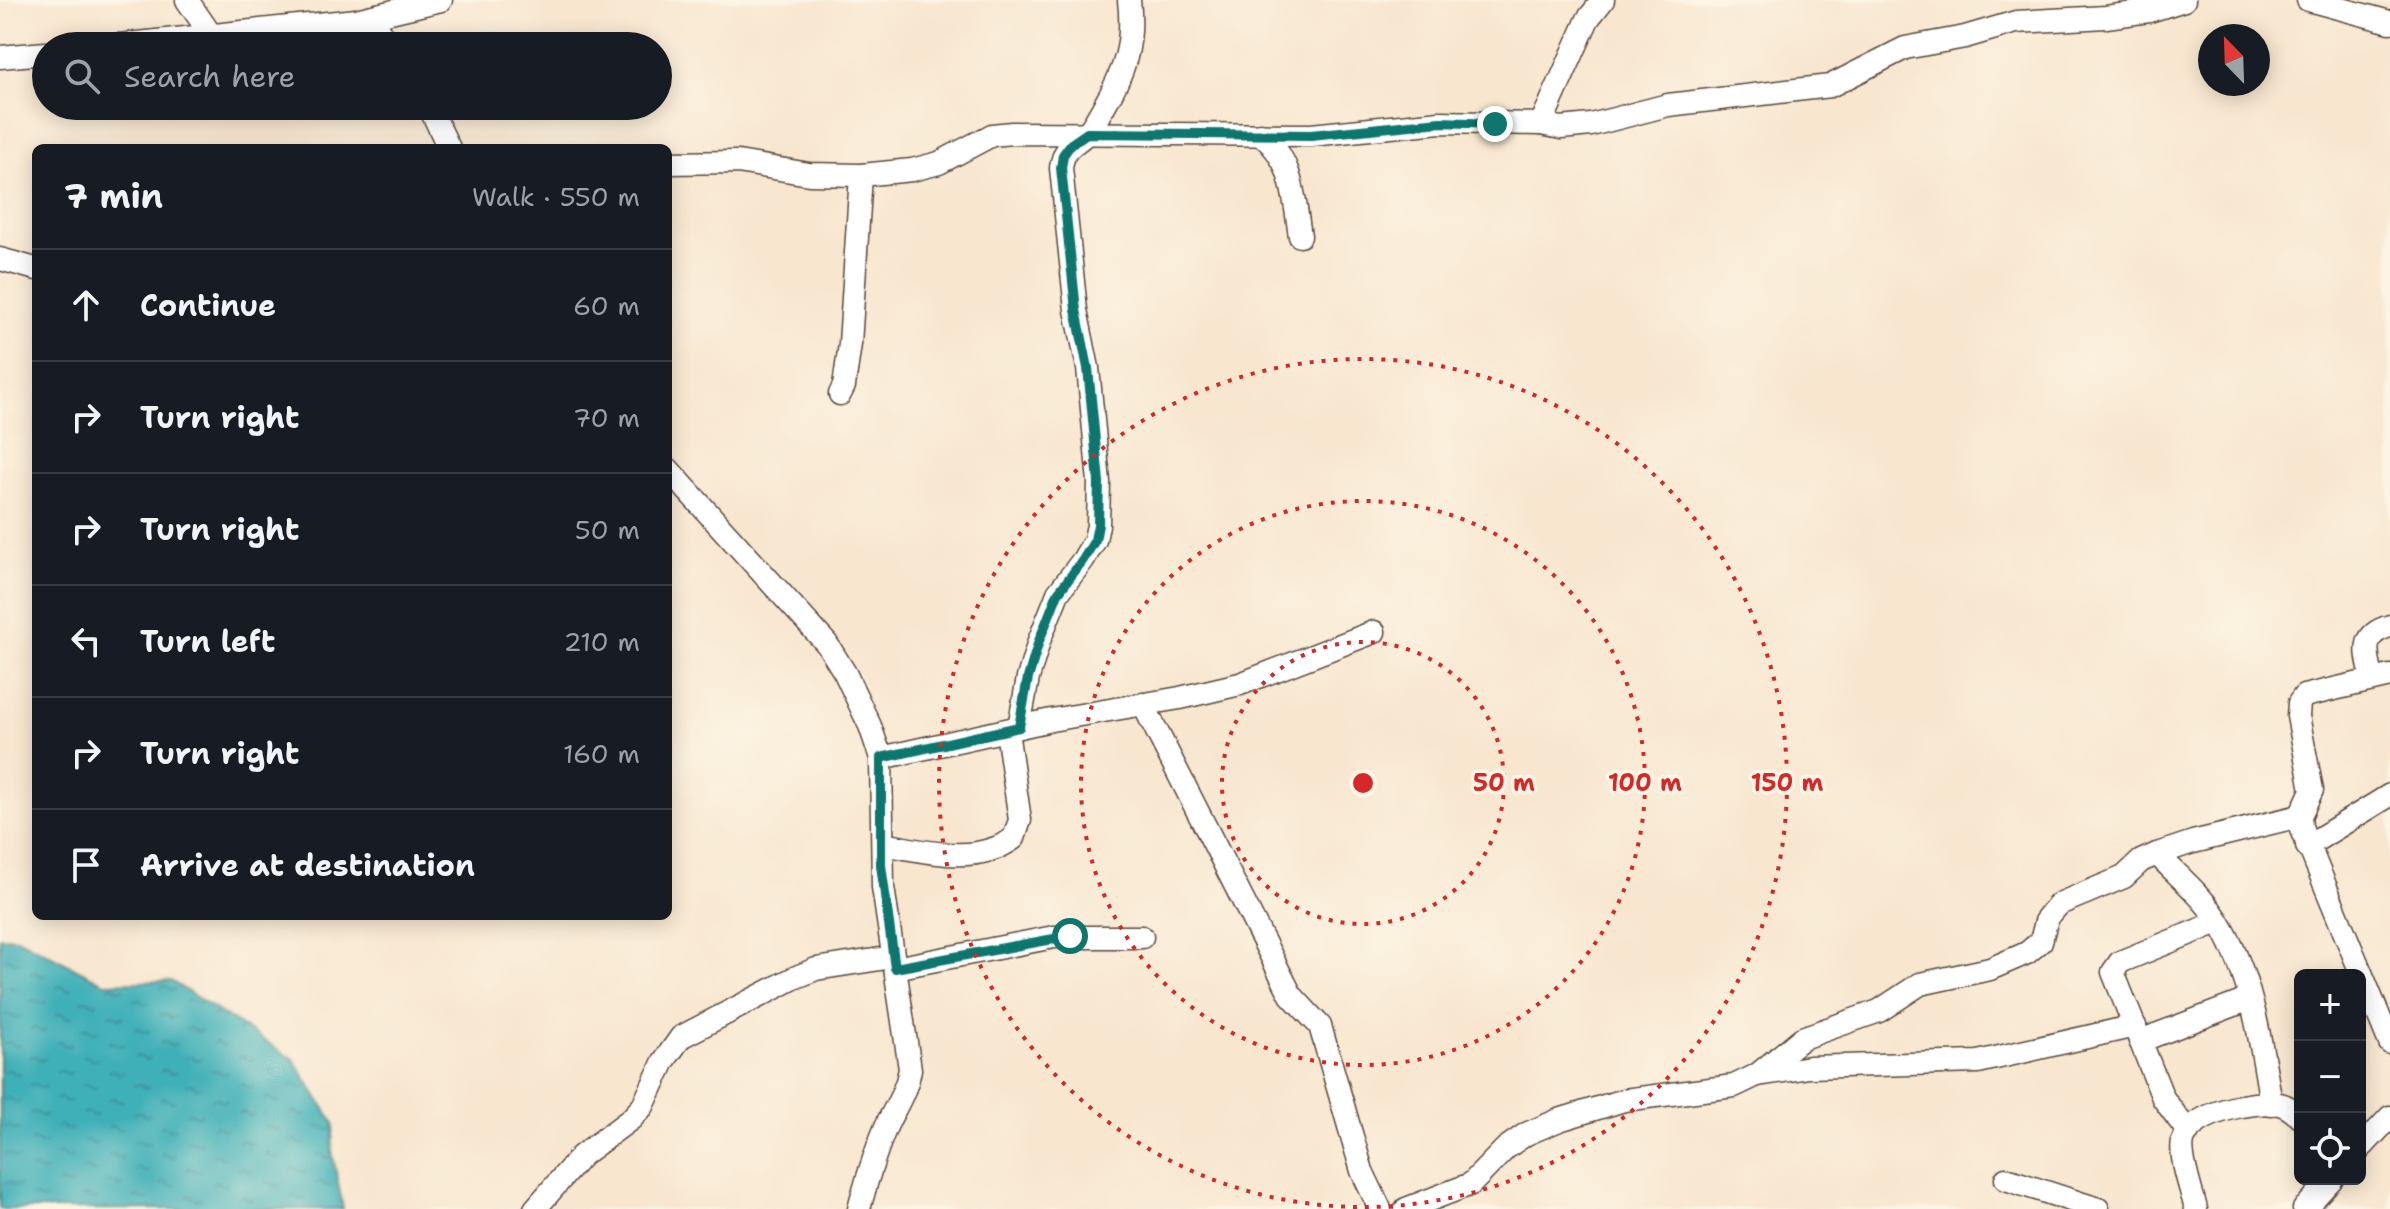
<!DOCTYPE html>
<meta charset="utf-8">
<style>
:root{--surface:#171b24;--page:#242831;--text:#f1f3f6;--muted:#9ea1a6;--line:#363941}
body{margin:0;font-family:"Shantell Sans",sans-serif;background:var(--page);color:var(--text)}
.controls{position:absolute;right:24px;bottom:24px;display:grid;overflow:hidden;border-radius:12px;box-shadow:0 4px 20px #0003}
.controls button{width:72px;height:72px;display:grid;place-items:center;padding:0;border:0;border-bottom:2px solid var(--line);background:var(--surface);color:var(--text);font:40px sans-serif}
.compass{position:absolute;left:2198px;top:24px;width:72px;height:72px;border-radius:50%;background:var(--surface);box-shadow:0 4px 20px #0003;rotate:337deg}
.stop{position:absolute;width:24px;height:24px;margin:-18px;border:6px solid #0f766e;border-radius:50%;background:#fff}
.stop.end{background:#0f766e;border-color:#fff;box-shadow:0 2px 8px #0008}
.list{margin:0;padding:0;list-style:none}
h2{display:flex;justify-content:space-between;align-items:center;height:104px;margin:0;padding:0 32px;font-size:34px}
h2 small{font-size:26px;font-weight:400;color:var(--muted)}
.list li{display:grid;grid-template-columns:52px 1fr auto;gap:24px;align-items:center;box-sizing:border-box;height:112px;padding:0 32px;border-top:2px solid var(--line)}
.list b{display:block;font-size:30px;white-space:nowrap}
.list em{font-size:26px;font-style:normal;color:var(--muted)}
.icon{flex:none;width:44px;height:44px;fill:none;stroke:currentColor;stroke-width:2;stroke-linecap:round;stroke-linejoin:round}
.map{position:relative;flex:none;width:2390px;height:1209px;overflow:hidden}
.search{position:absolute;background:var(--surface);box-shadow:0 4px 20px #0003;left:32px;top:32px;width:640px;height:88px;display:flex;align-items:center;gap:20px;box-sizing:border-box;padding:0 28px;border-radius:44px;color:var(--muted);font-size:30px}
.panel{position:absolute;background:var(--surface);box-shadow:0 4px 20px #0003;left:32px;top:144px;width:640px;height:776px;border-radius:12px}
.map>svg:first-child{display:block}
.water{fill:url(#water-ripples);stroke:#3e6d6b;stroke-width:2}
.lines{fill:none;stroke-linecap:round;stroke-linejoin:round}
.minor-casing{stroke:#574639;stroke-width:25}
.minor{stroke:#fff;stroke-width:22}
.route{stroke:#0f766e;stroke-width:10}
.ring{fill:none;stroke:#d62828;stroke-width:4;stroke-dasharray:4 8}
.centre{fill:#d62828;stroke:#fcf5e5;stroke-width:4}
.ring-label{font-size:24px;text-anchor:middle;font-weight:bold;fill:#d62828;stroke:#fcf5e5;stroke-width:7;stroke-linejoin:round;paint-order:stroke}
</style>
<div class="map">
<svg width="2390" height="1209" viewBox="0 0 2390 1209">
<defs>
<pattern id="water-ripples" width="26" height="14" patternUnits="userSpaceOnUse" patternTransform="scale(2)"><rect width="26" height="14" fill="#40b0b8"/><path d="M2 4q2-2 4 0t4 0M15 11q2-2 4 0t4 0" fill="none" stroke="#378f95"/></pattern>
</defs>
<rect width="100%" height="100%" fill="#fcf5e5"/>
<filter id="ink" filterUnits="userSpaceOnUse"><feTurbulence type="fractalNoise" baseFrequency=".0125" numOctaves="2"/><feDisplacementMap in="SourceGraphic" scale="16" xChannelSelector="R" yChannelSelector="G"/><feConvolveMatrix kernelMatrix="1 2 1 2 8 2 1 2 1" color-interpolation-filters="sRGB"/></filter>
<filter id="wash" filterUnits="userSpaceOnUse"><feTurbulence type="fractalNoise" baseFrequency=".006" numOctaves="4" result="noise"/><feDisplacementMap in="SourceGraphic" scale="32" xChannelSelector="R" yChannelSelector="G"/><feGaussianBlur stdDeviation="1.8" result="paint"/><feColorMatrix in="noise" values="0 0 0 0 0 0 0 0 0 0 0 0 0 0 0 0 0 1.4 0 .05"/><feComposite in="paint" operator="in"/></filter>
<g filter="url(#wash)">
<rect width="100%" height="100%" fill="#f8e6cf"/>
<path class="water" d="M 0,937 L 17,938 L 104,983 L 171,981 L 293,1059 L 334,1123 L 332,1151 L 343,1209 L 0,1209 Z"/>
</g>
<g filter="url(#ink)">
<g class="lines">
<g class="minor-casing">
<g id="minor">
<path d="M 187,0 L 211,35"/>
<path d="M 2308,0 L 2390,22"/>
<path d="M 369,17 L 390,46"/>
<path d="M 109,46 L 356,20 L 441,0"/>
<path d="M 0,57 L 46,53"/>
<path d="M 429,106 L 449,148"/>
<path d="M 1541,124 L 1588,19 L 1603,0"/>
<path d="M 1260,134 C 1293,158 1294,198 1300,236"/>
<path d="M 668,163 L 738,162 L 809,174 L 861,175 L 912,170 L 939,163 L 992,135 L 1012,133 L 1311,135 L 1440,122 L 1541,124 L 1561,128 L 1591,125 L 1668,105 L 1830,86 L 1905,48 L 1965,37 L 2016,22 L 2106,17 L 2149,11 L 2184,0"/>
<path d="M 0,259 L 36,269"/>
<path d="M 840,394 L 844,386 L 850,344 L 861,175"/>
<path d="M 668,469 L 827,644 L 845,673 L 870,726 L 881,758 L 883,887 L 910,1069 C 907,1088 898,1103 889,1120 C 876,1148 867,1179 859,1209"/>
<path d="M 2390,676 L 2304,696 L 2299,703 L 2298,716 L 2312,790 L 2300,816 L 2301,827 L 2390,1043"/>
<path d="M 2372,679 C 2368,654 2358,635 2390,626"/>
<path d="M 1143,704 L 1291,995 L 1320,1026 L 1362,1171 L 1380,1209"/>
<path d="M 1019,727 L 1028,678 L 1039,641 L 1058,593 L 1083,560 L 1095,540 L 1098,525 L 1099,482 L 1088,368 L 1076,310 L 1061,168 C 1064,146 1072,147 1086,134 C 1093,127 1098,116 1103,108 C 1125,71 1134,44 1129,0"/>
<path d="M 881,758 L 1051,720 L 1180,698 L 1240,684 L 1374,632"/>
<path d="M 883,844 C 924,851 977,866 1014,838 L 1020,820 L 1007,731"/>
<path d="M 2307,846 L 2390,795"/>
<path d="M 2157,854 C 2178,876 2203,896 2219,922 C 2252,976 2261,1043 2271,1104"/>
<path d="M 895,968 L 1054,937 L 1142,937"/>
<path d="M 2140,1041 L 2250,999"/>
<path d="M 1758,1075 L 1809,1067 L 1978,1062 L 2135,1026"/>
<path d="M 2188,1132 L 2163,1098 L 2113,972 L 2120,962 L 2218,922"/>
<path d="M 2360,1149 L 2390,1117"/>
<path d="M 2006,1179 L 2098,1209"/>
<path d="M 535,1209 L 581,1156 L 631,1119 L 643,1106 L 664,1061 L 681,1037 L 794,978 L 816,969 L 893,957"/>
<path d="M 1406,1209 L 1471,1184 L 1506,1148 L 1526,1134 L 1559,1120 L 1624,1100 L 1734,1086 L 1757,1075 L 1802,1038 L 1879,1011 L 1920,984 L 1990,969 L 2027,953 L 2041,941 L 2047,918 L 2059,904 L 2124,877 L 2141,861 L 2157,854 L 2193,842 L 2300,816"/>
<path d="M 2196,1209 C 2192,1192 2179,1157 2183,1141 C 2191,1112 2254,1100 2279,1104 C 2287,1105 2293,1111 2300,1117"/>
<path d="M 2304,1209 L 2332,1179"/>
</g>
</g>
<use href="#minor" class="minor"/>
</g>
</g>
<g class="lines" filter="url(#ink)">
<path class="route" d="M 1070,936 L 895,968 L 881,865 L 881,758 L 1019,727 L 1028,678 L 1039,641 L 1058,593 L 1083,560 L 1095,540 L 1098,525 L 1099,482 L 1088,368 L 1076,310 L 1061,168 L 1063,155 L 1071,144 L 1087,133 L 1311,135 L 1440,122 L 1495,124"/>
</g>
<g class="ring">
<circle cx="1363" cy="783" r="141"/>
<circle cx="1363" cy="783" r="282"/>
<circle cx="1363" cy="783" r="424"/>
</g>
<circle cx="1363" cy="783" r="12" class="centre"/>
<g class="ring-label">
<text x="1504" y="791">50 m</text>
<text x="1645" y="791">100 m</text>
<text x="1787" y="791">150 m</text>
</g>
</svg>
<div class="controls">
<button>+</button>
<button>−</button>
<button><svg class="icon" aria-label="locate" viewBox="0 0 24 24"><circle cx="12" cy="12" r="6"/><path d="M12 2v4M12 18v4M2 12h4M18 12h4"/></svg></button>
</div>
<svg class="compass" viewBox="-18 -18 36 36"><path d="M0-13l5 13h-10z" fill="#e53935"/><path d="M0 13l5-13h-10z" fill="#9ea1a6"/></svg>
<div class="stop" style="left:1070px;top:936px"></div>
<div class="stop end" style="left:1495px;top:124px"></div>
<div class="search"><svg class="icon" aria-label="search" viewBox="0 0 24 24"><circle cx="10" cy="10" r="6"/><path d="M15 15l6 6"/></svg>Search here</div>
<section class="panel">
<h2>7 min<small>Walk · 550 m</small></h2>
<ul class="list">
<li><svg class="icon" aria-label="ahead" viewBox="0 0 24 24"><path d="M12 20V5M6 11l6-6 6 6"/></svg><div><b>Continue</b></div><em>60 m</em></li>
<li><svg class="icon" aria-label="right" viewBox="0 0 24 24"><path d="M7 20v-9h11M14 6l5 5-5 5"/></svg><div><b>Turn right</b></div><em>70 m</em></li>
<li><svg class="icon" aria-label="right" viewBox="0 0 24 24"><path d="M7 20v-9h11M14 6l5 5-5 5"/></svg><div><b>Turn right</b></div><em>50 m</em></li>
<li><svg class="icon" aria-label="left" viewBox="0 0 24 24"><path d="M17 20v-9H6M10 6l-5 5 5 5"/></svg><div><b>Turn left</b></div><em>210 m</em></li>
<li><svg class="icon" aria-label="right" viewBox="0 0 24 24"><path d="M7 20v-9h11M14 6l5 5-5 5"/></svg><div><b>Turn right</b></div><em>160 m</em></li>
<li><svg class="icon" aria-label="arrive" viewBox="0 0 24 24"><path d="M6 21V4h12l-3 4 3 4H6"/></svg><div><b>Arrive at destination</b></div></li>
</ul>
</section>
</div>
